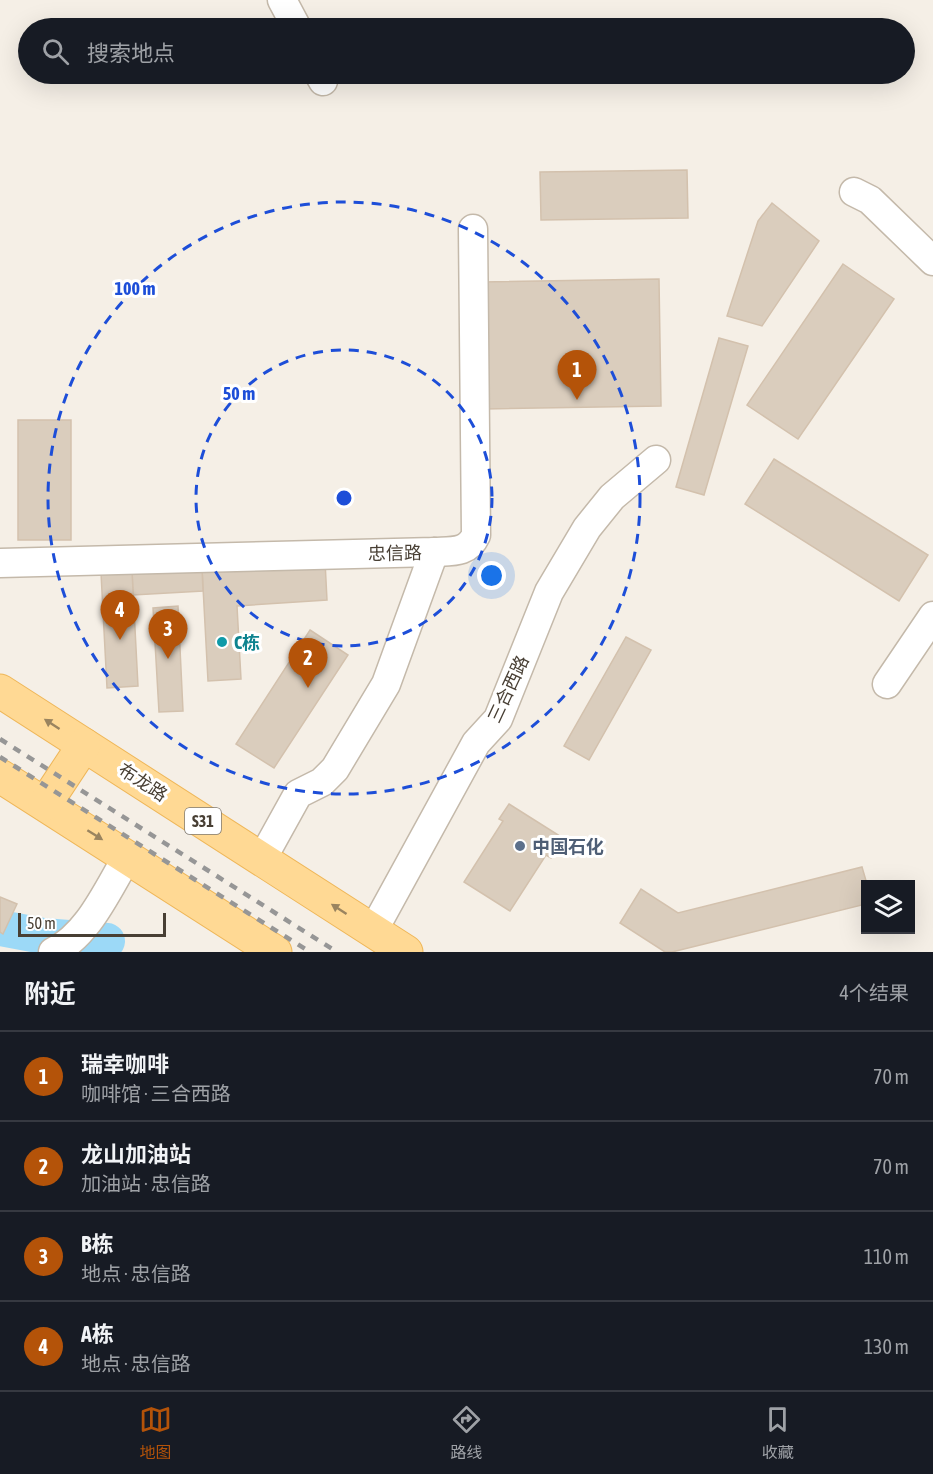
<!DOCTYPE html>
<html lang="zh">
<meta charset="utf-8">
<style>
:root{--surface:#171b24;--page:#20242c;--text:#f1f3f6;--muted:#9ea1a6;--line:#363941;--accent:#b45309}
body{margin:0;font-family:"Asap Condensed","Noto Sans SC",sans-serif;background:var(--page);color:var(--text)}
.controls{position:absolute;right:18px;bottom:18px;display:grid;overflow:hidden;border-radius:0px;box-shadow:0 6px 24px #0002}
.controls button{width:54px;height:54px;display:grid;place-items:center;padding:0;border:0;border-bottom:2px solid var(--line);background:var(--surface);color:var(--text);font:30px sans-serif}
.scale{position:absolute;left:18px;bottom:15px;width:148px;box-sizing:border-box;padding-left:6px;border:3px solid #483f34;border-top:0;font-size:16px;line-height:21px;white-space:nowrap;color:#483f34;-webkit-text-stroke:4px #fff;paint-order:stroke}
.you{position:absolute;left:492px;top:576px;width:21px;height:21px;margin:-15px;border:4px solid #fff;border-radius:50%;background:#1a73e8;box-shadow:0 0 0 9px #1a73e833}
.badge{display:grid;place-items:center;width:39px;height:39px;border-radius:50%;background:var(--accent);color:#fff;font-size:20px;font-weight:700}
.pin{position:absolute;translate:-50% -50px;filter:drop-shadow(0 2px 3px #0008)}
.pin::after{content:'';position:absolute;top:32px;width:21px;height:18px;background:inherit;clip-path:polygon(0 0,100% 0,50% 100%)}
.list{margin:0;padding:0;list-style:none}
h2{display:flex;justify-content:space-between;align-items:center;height:78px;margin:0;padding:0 24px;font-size:26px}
h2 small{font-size:20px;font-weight:400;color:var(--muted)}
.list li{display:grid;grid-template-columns:39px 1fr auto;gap:18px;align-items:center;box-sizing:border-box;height:90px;padding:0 24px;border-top:2px solid var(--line)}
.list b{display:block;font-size:22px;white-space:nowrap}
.list p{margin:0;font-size:20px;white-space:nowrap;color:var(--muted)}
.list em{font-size:20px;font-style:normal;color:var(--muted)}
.icon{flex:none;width:33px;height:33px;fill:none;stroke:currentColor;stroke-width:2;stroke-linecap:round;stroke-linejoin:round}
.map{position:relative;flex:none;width:933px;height:952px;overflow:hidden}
.search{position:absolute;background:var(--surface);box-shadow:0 6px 24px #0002;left:18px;right:18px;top:18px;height:66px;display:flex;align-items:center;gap:15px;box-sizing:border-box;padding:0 21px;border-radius:33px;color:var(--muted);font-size:22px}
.sheet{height:438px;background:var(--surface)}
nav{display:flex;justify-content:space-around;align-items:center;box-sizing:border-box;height:84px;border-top:2px solid var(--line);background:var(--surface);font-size:16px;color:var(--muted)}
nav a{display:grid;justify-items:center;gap:3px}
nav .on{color:var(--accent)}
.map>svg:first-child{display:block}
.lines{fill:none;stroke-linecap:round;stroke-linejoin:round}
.river{stroke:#9cd9f7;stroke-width:36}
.building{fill:#dacdbd;stroke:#d3c1ad;stroke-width:1.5}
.minor-casing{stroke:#c4b9aa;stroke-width:31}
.major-casing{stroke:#efb759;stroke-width:35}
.minor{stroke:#fff;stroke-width:28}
.major{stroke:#ffd994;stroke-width:33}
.rail{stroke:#969696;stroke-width:4.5;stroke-dasharray:8 8;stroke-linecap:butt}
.oneway{fill:#9a845f}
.ring{fill:none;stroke:#1d4ed8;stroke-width:3;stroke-dasharray:10 8}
.culture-dot{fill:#0f9aa8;stroke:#fff;stroke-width:2}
.service-dot{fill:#5c6f8a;stroke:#fff;stroke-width:2}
.labels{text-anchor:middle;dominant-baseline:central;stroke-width:6;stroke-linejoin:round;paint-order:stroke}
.shield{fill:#fff;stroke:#7f7971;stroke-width:1.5}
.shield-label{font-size:16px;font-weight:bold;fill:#483f34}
.street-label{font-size:18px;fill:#483f34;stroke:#fff}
.culture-label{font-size:18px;font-weight:bold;fill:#0d838f;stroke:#fff;text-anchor:start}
.service-label{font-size:18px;font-weight:bold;fill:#4e5e75;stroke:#fff;text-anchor:start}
.centre{fill:#1d4ed8;stroke:#fff;stroke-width:3}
.ring-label{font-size:18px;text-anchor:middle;font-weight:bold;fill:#1d4ed8;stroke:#fff;stroke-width:6;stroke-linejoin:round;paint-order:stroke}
</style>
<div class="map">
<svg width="933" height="952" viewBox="0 0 933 952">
<rect width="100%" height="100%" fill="#f5efe6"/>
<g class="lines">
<path class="river" d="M 0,928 L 43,936 L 107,941"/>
</g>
<g class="building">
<path d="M 687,170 L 688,218 L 541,220 L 540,172 Z"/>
<path d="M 772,203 L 819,241 L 762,326 L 727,316 L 758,221 Z"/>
<path d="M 843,264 L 894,299 L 798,439 L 747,405 Z"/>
<path d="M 659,279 L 661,406 L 486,409 L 483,282 Z"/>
<path d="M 719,338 L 748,346 L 704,495 L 676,487 Z"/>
<rect x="18" y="420" width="53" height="120"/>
<path d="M 774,459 L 928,555 L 899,601 L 745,504 Z"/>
<path d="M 325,561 L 327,600 L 237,606 L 241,679 L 208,681 L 202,568 Z"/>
<path d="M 202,568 L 203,591 L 133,595 L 132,571 Z"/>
<path d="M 132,571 L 138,686 L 107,688 L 101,573 Z"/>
<path d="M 178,606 L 183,711 L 159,712 L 153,608 Z"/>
<path d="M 310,630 L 348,655 L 274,768 L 236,744 Z"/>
<path d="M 626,637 L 651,650 L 589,760 L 564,746 Z"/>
<path d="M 509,804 L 563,838 L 551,858 L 546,855 L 510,911 L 464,882 L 503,821 L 499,819 Z"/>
<path d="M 862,867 L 867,884 L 866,904 L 672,952 L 665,952 L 620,923 L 641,889 L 678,913 Z"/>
<path d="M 0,897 L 17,904 L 3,934 L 0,932 Z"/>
</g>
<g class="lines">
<g class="minor-casing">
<g id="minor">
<path d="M 282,0 L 297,28"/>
<path d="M 319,74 L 323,81"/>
<path d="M 854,192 L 870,200 L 933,261"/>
<path d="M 0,563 L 434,552 C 453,551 468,553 476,535 L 473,229"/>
<path d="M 887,684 L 933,616"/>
<path d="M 262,859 L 298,794 L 322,782 L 335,769 L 386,684 L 434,552"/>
<path d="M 373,931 L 476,743 L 498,719 L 549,592 L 587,528 L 612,497 L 656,460"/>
<path d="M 53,952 C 89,935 108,888 128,856"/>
</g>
</g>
<g class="major-casing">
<g id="major">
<path d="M 0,691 L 406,952"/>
<path d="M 0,776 L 275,952"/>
<path d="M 45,804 L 84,745"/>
</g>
</g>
<use href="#minor" class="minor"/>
<use href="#major" class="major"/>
<g class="rail">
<path d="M 0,739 L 337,952"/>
<path d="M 0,757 L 310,952"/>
</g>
</g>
<defs><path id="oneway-solid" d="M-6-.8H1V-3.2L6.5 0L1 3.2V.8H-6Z" transform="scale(1.5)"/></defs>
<g class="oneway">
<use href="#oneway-solid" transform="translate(52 724) rotate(-147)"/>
<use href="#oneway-solid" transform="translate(95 835) rotate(32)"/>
<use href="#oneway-solid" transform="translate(339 909) rotate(-147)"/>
</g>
<g class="ring">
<circle cx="344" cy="498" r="148"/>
<circle cx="344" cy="498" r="296"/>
</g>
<circle class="culture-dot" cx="222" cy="642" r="6"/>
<circle class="service-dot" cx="520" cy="846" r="6"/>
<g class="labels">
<rect class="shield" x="185" y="808" width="36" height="26" rx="4.5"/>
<g class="shield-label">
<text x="203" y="821">S31</text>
</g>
<g class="street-label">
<text transform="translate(395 553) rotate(-1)">忠信路</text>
<text transform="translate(508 689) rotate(-65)">三合西路</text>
<text transform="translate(143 782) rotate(33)">布龙路</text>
</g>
<g class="culture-label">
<text x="234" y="642">C栋</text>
</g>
<g class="service-label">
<text x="532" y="846">中国石化</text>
</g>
</g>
<circle cx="344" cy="498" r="9" class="centre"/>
<g class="ring-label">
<text x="135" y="295">100 m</text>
<text x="239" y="400">50 m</text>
</g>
</svg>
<div class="controls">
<button><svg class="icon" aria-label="layers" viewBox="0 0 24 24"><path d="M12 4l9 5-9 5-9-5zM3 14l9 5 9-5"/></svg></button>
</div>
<div class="scale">50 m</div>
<div class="you"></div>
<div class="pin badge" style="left:577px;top:400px">1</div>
<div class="pin badge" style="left:308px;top:688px">2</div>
<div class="pin badge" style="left:168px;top:659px">3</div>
<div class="pin badge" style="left:120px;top:640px">4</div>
<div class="search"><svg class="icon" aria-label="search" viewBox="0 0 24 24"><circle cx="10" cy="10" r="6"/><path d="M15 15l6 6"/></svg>搜索地点</div>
</div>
<section class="sheet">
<h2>附近<small>4个结果</small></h2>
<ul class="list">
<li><span class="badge">1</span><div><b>瑞幸咖啡</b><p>咖啡馆 · 三合西路</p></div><em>70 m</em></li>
<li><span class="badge">2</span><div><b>龙山加油站</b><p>加油站 · 忠信路</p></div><em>70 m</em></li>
<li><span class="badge">3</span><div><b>B栋</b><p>地点 · 忠信路</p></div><em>110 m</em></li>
<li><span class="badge">4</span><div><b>A栋</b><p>地点 · 忠信路</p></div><em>130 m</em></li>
</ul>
</section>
<nav>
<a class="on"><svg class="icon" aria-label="map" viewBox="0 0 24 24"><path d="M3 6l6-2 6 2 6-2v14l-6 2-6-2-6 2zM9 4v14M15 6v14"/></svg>地图</a>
<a><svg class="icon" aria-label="directions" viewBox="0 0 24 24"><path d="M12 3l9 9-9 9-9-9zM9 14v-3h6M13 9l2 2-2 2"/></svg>路线</a>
<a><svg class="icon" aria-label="saved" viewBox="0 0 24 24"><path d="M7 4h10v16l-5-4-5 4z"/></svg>收藏</a>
</nav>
